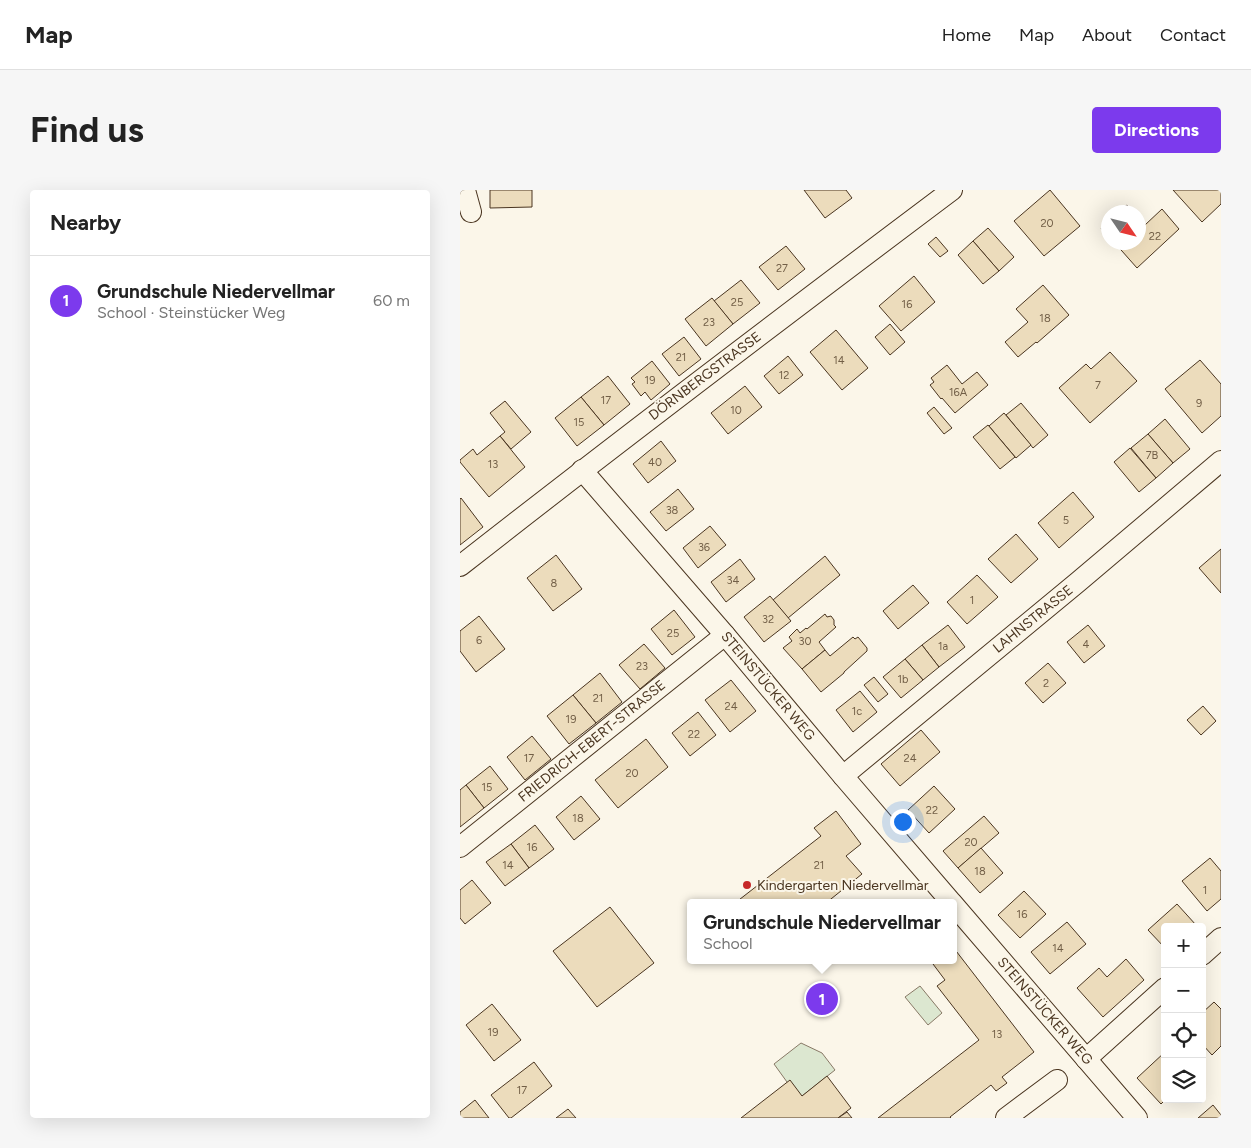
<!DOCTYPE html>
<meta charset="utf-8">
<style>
:root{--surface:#fff;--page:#f6f6f6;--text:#222;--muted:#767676;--line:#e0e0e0;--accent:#7c3aed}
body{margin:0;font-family:Figtree,sans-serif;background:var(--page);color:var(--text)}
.controls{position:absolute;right:15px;bottom:15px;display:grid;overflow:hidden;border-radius:5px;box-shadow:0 5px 20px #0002}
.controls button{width:45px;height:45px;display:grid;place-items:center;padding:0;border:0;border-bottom:1px solid var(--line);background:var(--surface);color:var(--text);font:25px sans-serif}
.compass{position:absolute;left:641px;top:15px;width:45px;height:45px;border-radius:50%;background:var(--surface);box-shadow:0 5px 20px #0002;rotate:125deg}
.you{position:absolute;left:442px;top:631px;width:18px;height:18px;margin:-12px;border:4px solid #fff;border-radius:50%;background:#1a73e8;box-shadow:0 0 0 8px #1a73e833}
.badge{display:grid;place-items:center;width:32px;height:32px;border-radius:50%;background:var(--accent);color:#fff;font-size:16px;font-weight:700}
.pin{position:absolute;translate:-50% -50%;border:2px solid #fff;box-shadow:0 1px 5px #0006}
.popup{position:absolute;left:227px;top:709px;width:270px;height:65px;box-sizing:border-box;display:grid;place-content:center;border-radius:5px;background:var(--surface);filter:drop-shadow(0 1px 4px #0005);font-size:16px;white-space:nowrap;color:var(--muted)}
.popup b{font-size:19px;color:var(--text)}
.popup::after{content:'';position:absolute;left:50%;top:100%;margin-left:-10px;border:10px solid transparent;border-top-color:var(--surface)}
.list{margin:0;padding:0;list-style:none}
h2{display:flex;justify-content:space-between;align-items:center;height:65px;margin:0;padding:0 20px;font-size:21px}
h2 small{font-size:16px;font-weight:400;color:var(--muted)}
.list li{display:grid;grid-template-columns:32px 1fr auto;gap:15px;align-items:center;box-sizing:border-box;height:90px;padding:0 20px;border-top:1px solid var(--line)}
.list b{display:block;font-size:19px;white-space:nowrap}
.list p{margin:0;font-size:16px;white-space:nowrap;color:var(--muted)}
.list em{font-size:16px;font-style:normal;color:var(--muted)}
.icon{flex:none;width:28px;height:28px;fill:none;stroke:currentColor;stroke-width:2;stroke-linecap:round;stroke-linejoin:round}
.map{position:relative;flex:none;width:761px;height:928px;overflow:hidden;border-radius:5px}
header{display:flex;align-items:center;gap:30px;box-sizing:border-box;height:70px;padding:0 25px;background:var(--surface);border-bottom:1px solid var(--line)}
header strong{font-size:24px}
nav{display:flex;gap:28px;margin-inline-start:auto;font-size:18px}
.intro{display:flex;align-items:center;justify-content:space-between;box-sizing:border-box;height:120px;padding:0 30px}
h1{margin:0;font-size:35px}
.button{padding:12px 22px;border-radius:5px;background:var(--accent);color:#fff;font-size:18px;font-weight:700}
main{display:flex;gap:30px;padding:0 30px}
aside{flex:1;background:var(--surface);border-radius:5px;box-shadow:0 5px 20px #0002}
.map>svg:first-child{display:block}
.green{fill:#dce7d0;stroke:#887966}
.building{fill:#ecdcbc;stroke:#4a3520}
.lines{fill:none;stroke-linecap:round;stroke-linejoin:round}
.street-casing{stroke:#4a3520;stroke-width:22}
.street{stroke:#fbf6e9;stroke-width:20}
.poi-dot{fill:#c62828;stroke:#fbf6e9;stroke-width:2}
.labels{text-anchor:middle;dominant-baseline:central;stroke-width:4;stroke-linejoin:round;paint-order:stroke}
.number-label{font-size:11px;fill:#725f47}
.street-label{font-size:14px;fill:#4a3520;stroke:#fbf6e9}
.poi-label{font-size:14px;fill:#4a3520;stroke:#fbf6e9;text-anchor:start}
</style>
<header>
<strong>Map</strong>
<nav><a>Home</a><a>Map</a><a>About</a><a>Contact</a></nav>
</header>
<div class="intro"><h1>Find us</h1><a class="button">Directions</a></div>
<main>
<aside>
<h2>Nearby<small></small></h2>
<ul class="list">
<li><span class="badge">1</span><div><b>Grundschule Niedervellmar</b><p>School · Steinstücker Weg</p></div><em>60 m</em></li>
</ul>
</aside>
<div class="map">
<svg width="761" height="928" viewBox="0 0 761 928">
<rect width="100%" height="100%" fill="#fbf6e9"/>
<g class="green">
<path d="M 460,796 L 482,823 L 468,835 L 445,807 Z"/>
<path d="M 341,853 L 362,863 L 375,880 L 342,906 L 327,892 L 314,874 Z"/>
</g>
<g class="building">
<path d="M 30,0 L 72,0 L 72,17 L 30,18 Z"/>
<path d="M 344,0 L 386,0 L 392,8 L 365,28 Z"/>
<path d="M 590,0 L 620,36 L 584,66 L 554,31 Z"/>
<path d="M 713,0 L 761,0 L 761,14 L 742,32 Z"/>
<path d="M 667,15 L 674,22 L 658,22 Z"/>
<path d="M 702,19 L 719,39 L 677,78 L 654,52 L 678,52 L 678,28 L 685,35 Z"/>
<path d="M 648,31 L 648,47 L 641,38 Z"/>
<path d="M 528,38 L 554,67 L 539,81 L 513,51 Z"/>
<path d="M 476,47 L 488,61 L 480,67 L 468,54 Z"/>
<path d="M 513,51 L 539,81 L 523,94 L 498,65 Z"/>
<path d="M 326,56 L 345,79 L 318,100 L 299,77 Z"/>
<path d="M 454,86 L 475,112 L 441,141 L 419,116 Z"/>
<path d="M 281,90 L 300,113 L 273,134 L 254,111 Z"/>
<path d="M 583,95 L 609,125 L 577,153 L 576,152 L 558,167 L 545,152 L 568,132 L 556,119 Z"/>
<path d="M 252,108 L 273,134 L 246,156 L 225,129 Z"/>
<path d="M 430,134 L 445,152 L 430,165 L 415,147 Z"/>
<path d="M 376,140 L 408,178 L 382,200 L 350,162 Z"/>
<path d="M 224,147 L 241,169 L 219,186 L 202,164 Z"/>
<path d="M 650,162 L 677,191 L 630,233 L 599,198 L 626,174 L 631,179 Z"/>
<path d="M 328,166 L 343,185 L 319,204 L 304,186 Z"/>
<path d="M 740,170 L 761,194 L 761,226 L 742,243 L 705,199 Z"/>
<path d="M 192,171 L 210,194 L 191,210 L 185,202 L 181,206 L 172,194 L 175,192 L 171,188 Z"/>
<path d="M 487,175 L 502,194 L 517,182 L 528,195 L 495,223 L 482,208 L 481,209 L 470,195 L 474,192 L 471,188 Z"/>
<path d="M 148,186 L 170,214 L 144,235 L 121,207 Z"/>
<path d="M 285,196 L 302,217 L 268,244 L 251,223 Z"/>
<path d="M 121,207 L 144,235 L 117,256 L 95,228 Z"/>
<path d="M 45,211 L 71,242 L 51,259 L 40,246 L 45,242 L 30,223 Z"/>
<path d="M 561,213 L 588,245 L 573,258 L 546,225 Z"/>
<path d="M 474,217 L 492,238 L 484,244 L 467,223 Z"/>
<path d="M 544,223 L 571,255 L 556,268 L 529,236 Z"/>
<path d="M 705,229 L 730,259 L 713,273 L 688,244 Z"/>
<path d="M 528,235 L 555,267 L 540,279 L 513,247 Z"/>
<path d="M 688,244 L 713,273 L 696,288 L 671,258 Z"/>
<path d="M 40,246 L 65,277 L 29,307 L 0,272 L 0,270 L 13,259 L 17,265 Z"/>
<path d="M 201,251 L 216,271 L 188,293 L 173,274 Z"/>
<path d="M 670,258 L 696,288 L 679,302 L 654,272 Z"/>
<path d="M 218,299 L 234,319 L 206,341 L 190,322 Z"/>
<path d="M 613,302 L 634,327 L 599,358 L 578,333 Z"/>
<path d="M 1,308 L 23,337 L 0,355 L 0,309 Z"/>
<path d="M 250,336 L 266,355 L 238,378 L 223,358 Z"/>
<path d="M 556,344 L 578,369 L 551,393 L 528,369 Z"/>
<path d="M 761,359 L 761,403 L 739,378 Z"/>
<path d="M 96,365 L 122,399 L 93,421 L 67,388 Z"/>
<path d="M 365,366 L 380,385 L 328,428 L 313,410 Z"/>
<path d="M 280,369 L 295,389 L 266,412 L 251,392 Z"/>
<path d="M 517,385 L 538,407 L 507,434 L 487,412 Z"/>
<path d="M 453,395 L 469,413 L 438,439 L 423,421 Z"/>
<path d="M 310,406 L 331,431 L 304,452 L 284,427 Z"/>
<path d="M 214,420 L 235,447 L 212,465 L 191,439 Z"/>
<path d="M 365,424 L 367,427 L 371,426 L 374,430 L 374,435 L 376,437 L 359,452 L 365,460 L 342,479 L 323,458 L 332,451 L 329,447 L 337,439 L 340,443 L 346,438 L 347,439 Z"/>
<path d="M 19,426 L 45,459 L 16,482 L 0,461 L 0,441 Z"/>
<path d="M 488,435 L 505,457 L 479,477 L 462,455 Z"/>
<path d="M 628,435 L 645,456 L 624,473 L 607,452 Z"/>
<path d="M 393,447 L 395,449 L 398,447 L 407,458 L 407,461 L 384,482 L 384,483 L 361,502 L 342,479 L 365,460 L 370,466 Z"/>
<path d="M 184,454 L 205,478 L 180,499 L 159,475 Z"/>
<path d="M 462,455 L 479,477 L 463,490 L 445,469 Z"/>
<path d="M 445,469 L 463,490 L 441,508 L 423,487 Z"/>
<path d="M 588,473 L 606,493 L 583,513 L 565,493 Z"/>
<path d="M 140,483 L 162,512 L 136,533 L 113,505 Z"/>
<path d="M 414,487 L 428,504 L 418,512 L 404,495 Z"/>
<path d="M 271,490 L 296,521 L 270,542 L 245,510 Z"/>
<path d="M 400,501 L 417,522 L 393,542 L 376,520 Z"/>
<path d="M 113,505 L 136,533 L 109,554 L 87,526 Z"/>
<path d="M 743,516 L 756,531 L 741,545 L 727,530 Z"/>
<path d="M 238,522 L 256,545 L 230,566 L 212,543 Z"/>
<path d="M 461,540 L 480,562 L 440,596 L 421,574 Z"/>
<path d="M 72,546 L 91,569 L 65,590 L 47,567 Z"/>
<path d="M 186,549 L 208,577 L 158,618 L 135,590 Z"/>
<path d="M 30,576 L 48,599 L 24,618 L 6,595 Z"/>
<path d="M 6,595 L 24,618 L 0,637 L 0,600 Z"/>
<path d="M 474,596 L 495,619 L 469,643 L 448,620 Z"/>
<path d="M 121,606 L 140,629 L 114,650 L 96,627 Z"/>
<path d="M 376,621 L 401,654 L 386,666 L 402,684 L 366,713 L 275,713 L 361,646 L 354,638 Z"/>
<path d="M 524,626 L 539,643 L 498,678 L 483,661 Z"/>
<path d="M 75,635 L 94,659 L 69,678 L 51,654 Z"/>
<path d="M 51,654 L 69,678 L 45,696 L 26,672 Z"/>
<path d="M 521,658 L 543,683 L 520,703 L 498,678 Z"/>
<path d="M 750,668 L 761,681 L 761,709 L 747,721 L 722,691 Z"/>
<path d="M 12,690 L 31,713 L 5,734 L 0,728 L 0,700 Z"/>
<path d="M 564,701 L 586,724 L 560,748 L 538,725 Z"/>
<path d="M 717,714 L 736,735 L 734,737 L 705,737 L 705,758 L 688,740 Z"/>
<path d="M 150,717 L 194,773 L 137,817 L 93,761 Z"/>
<path d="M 607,732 L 626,754 L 590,784 L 571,762 Z"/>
<path d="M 493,757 L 574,862 L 542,887 L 547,893 L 536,901 L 531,895 L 490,927 L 491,928 L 418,928 L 519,850 L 477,796 L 485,790 L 470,770 L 493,770 Z"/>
<path d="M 666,769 L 684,790 L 643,827 L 617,798 L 639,778 L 647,787 Z"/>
<path d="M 754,812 L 761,819 L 761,856 L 752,865 L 742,854 L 742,823 Z"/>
<path d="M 32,814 L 61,850 L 34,871 L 6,835 Z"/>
<path d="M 705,862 L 705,909 L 706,909 L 701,914 L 677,888 Z"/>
<path d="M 74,872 L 92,896 L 51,928 L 49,928 L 31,905 Z"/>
<path d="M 367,886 L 391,918 L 378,928 L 281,928 L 330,890 L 342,906 Z"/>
<path d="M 15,910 L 29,928 L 0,928 L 0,922 Z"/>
<path d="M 753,915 L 761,925 L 761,928 L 738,928 Z"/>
<path d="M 108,919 L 116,928 L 96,928 Z"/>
<path d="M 387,922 L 392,928 L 378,928 Z"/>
</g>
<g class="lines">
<g class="street-casing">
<g id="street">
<path d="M 5,0 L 11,22"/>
<path d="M 122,280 L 265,445 L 383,586 L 492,713"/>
<path d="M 0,376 C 162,249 327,124 492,0"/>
<path d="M 383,586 L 618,392 L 761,271"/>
<path d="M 0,657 L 265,445"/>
<path d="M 493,714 L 677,928"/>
<path d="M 742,765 L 761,748"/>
<path d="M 626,869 L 705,798"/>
<path d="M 546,928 L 597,890"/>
</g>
</g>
<use href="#street" class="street"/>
</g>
<circle class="poi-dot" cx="287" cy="695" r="5"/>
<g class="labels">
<g class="number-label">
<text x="587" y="33">20</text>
<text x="695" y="46">22</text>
<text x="322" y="78">27</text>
<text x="277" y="112">25</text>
<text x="447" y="114">16</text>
<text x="585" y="128">18</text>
<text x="249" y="132">23</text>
<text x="221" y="167">21</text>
<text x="379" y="170">14</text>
<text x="324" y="185">12</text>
<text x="190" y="190">19</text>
<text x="638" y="195">7</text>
<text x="498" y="202">16A</text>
<text x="146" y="210">17</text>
<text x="739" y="213">9</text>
<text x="276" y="220">10</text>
<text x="119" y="232">15</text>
<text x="692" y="265">7B</text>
<text x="195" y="272">40</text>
<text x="33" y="274">13</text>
<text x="212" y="320">38</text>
<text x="606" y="330">5</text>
<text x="244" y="357">36</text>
<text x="273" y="390">34</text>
<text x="94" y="393">8</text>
<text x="512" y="410">1</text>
<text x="308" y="429">32</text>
<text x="213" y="443">25</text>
<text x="19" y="450">6</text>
<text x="345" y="451">30</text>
<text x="626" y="454">4</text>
<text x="483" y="456">1a</text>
<text x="182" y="476">23</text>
<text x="443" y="489">1b</text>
<text x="586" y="493">2</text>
<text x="138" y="508">21</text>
<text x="271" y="516">24</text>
<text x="397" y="521">1c</text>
<text x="111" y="529">19</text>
<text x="234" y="544">22</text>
<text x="69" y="568">17</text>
<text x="450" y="568">24</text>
<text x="172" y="583">20</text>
<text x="27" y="597">15</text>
<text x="472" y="620">22</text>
<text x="118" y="628">18</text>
<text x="511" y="652">20</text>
<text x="72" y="657">16</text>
<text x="48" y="675">14</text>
<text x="359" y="675">21</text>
<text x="520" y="681">18</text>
<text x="745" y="700">1</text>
<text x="562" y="724">16</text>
<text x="598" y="758">14</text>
<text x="33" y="842">19</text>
<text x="537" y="844">13</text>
<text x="62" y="900">17</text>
</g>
<g class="street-label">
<text transform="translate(245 186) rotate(-37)">DÖRNBERGSTRASSE</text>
<text transform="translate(573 429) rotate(-39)">LAHNSTRASSE</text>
<text transform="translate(308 496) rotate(50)">STEINSTÜCKER WEG</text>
<text transform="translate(132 551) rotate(-39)">FRIEDRICH-EBERT-STRASSE</text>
<text transform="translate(585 821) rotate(49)">STEINSTÜCKER WEG</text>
</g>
<g class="poi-label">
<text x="297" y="695">Kindergarten Niedervellmar</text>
</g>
</g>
</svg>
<div class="controls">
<button>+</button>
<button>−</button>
<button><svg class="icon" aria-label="locate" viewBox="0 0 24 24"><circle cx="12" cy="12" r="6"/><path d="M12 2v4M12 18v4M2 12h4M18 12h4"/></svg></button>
<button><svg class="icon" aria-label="layers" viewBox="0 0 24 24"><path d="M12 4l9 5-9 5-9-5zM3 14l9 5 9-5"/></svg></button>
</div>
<svg class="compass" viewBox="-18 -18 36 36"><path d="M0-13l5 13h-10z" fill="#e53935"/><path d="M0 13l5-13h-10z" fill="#767676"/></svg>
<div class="you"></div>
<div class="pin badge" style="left:362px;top:809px">1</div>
<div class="popup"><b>Grundschule Niedervellmar</b>School</div>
</div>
</main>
